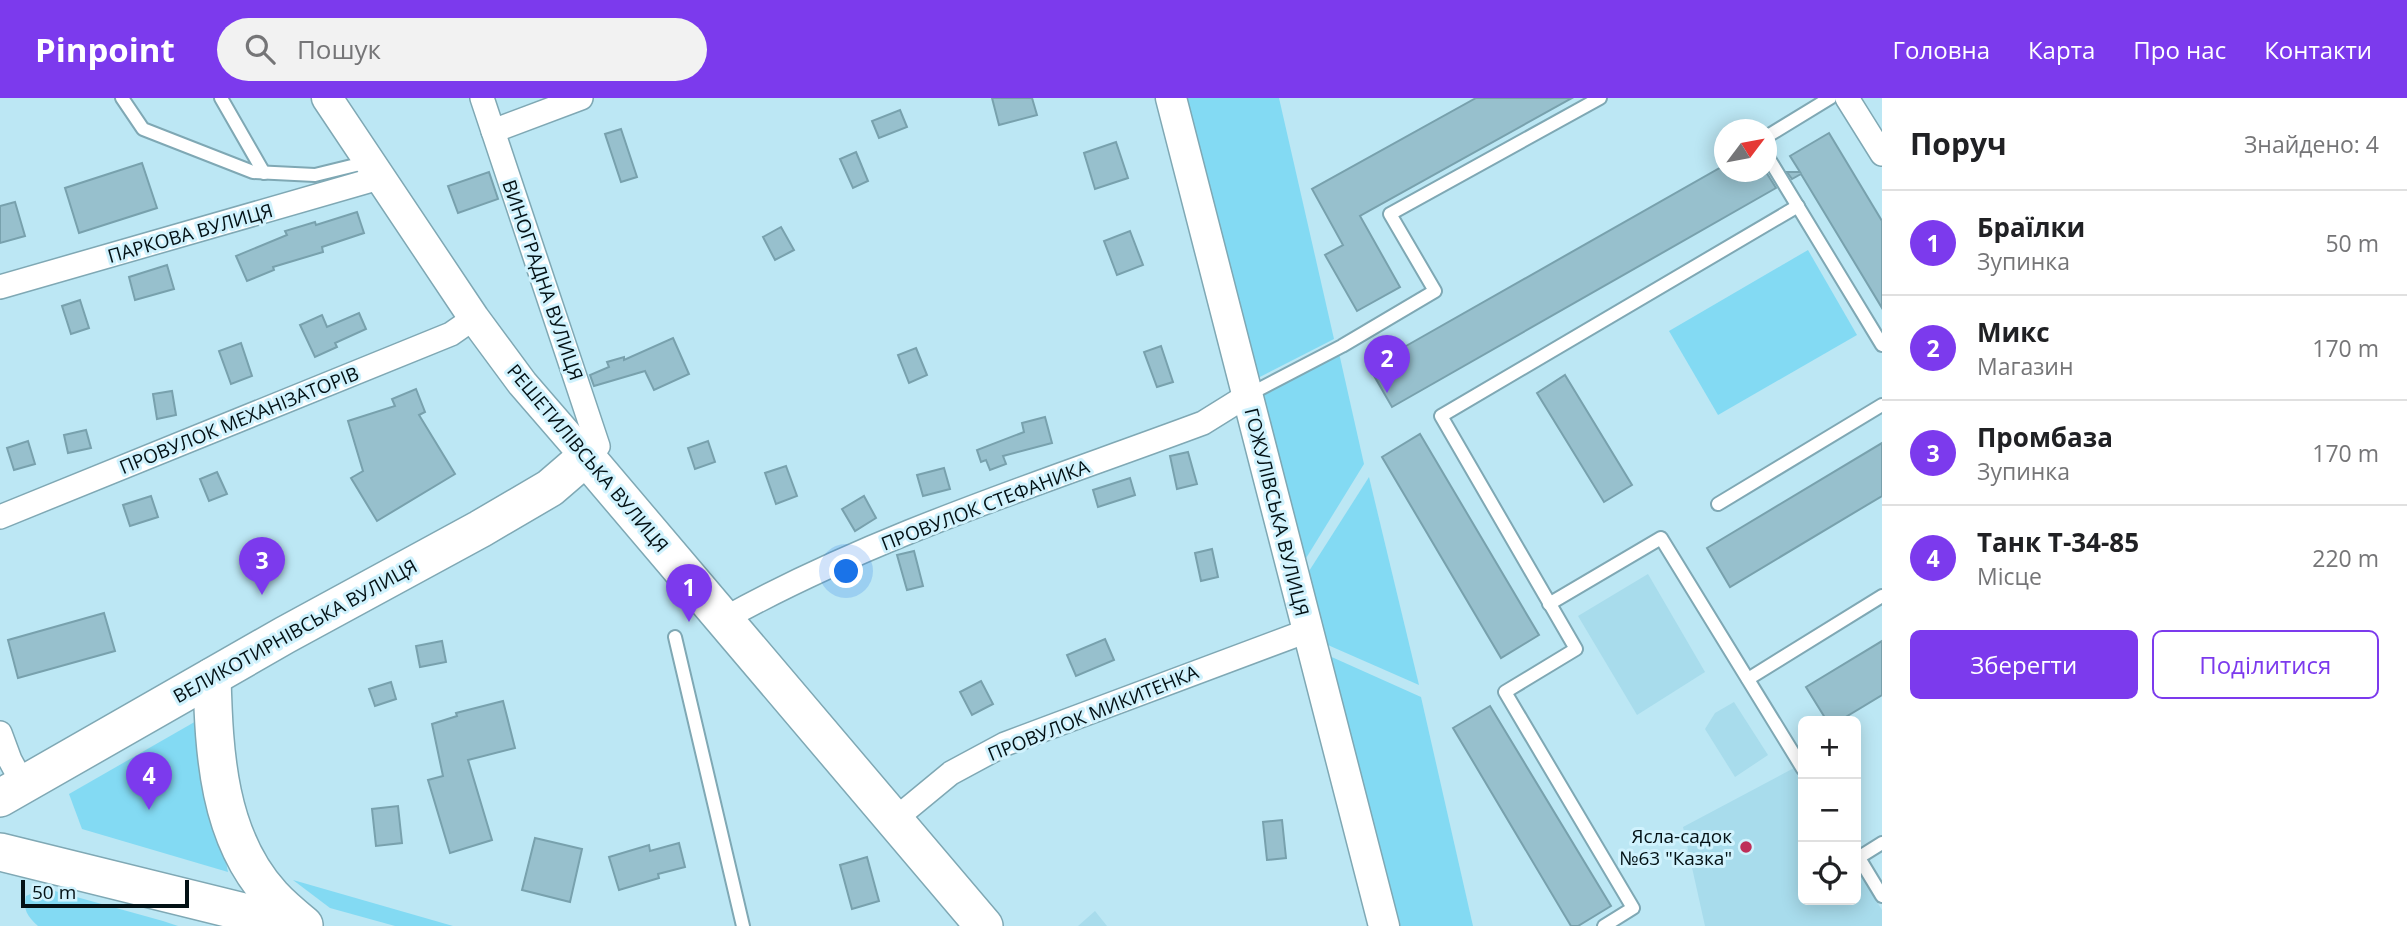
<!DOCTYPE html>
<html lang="uk">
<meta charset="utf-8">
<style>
:root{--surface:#fff;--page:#f2f2f2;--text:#202124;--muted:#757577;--line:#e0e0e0;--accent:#7c3aed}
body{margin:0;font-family:"Open Sans",sans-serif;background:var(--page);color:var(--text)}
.controls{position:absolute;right:21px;bottom:21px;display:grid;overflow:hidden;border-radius:10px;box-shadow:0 4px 18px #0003}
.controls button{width:63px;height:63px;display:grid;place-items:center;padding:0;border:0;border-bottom:2px solid var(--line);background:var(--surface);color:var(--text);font:35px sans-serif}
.compass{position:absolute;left:1714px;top:21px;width:63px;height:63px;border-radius:50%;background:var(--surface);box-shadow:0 4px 18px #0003;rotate:58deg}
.scale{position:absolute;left:21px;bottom:18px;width:168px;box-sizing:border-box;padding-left:7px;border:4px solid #031115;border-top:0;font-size:19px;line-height:24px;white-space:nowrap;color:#031115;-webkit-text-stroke:5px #d0f2fd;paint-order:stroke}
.you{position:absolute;left:847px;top:474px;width:24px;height:24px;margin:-18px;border:5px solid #fff;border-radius:50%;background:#1a73e8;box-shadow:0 0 0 10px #1a73e833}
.badge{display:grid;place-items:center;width:46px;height:46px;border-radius:50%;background:var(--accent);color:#fff;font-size:23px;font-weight:700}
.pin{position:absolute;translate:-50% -58px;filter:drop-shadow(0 2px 4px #0008)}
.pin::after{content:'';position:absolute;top:37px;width:24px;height:21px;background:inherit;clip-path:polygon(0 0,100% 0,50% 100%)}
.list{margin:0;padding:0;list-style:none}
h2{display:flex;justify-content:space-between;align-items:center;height:91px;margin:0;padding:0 28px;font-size:30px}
h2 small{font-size:23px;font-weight:400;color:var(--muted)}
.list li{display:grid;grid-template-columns:46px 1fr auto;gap:21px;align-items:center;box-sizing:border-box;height:105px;padding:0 28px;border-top:2px solid var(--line)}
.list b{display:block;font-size:26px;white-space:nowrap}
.list p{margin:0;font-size:23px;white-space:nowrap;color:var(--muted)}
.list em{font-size:23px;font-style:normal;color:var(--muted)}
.actions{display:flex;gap:14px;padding:21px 28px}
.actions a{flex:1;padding:16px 0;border:2px solid var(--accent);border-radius:10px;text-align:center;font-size:24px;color:var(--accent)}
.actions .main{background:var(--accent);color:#fff}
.icon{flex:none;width:38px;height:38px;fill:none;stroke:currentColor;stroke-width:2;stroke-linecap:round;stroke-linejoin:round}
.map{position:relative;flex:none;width:1882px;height:828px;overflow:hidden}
header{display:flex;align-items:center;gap:42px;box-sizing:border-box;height:98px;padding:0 35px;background:var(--accent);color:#fff}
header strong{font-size:33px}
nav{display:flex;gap:38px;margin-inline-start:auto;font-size:24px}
.search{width:490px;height:63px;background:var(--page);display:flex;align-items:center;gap:18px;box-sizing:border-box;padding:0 24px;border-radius:38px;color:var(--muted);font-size:26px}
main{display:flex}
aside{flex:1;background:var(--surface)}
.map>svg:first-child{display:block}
.built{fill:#a8dcec}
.green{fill:#83daf3}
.building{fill:#97c0cd;stroke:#78a1ad;stroke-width:2}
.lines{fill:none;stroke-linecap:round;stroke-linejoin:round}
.service-casing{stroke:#7fa8b4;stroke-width:16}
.minor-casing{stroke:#7fa8b4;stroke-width:26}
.tertiary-casing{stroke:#7fa8b4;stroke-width:33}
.primary-casing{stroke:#7fa8b4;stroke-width:40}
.service{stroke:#fff;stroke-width:12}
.minor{stroke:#fff;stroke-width:23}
.tertiary{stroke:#fff;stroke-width:30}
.primary{stroke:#fff;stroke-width:37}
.poi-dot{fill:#be2f59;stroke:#d0f2fd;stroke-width:2.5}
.labels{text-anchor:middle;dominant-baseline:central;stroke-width:6;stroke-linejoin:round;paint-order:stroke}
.street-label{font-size:19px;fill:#031115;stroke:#d0f2fd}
.poi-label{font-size:19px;fill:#031115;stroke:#d0f2fd;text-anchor:end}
</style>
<header>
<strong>Pinpoint</strong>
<div class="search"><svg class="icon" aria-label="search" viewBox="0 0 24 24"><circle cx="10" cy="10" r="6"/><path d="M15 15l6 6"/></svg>Пошук</div>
<nav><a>Головна</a><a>Карта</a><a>Про нас</a><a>Контакти</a></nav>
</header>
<main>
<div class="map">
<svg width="1882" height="828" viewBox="0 0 1882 828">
<rect width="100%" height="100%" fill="#bce7f4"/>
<g class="built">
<path d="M 1648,476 L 1705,574 L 1637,617 L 1578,518 Z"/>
<path d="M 1734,604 L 1768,657 L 1735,679 L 1705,631 L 1715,615 Z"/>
<path d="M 1794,670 L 1803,685 L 1803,802 L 1856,802 L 1856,770 L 1882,812 L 1882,828 L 1705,828 L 1683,729 Z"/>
<path d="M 1095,813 L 1107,828 L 1078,828 Z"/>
</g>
<g class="green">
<path d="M 1180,0 L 1279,0 L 1334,241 L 1254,282 Z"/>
<path d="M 1808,152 L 1857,237 L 1718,317 L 1669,233 Z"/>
<path d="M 1339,255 L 1364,366 L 1300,470 L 1258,300 Z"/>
<path d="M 1369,379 L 1419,587 L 1321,544 L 1304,481 Z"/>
<path d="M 1325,556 L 1421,599 L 1473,828 L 1392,828 Z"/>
<path d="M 198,622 L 228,774 L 82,731 L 69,696 Z"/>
<path d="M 293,782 L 453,828 L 395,828 L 330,810 Z"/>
<path d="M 44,790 L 163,823 L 178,828 L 38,828 C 27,818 23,812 26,798 Z"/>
</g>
<g class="building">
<path d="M 992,0 L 1032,0 L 1037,17 L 999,27 Z"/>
<path d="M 1476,0 L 1572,0 L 1360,118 L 1400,189 L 1357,213 L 1325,157 L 1343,147 L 1312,91 Z"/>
<path d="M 900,12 L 907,29 L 879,40 L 872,23 Z"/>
<path d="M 621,31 L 637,79 L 621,84 L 605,36 Z"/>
<path d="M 1829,35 L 1882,123 L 1882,210 L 1801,76 L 1792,81 L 1787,74 L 1800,74 L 1790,58 Z"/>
<path d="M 1116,44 L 1128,80 L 1095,91 L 1084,55 Z"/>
<path d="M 856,54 L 868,83 L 853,90 L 840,61 Z"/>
<path d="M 142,65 L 157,110 L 79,135 L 65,90 Z"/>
<path d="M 1725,67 L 1725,74 L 1766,74 L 1776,90 L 1392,309 L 1369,269 Z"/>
<path d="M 489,74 L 498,101 L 458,115 L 448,88 Z"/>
<path d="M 15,104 L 25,138 L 0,145 L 0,108 Z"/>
<path d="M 357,114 L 364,135 L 322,149 L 323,154 L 273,169 L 274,172 L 247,183 L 236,158 L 287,137 L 285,133 L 315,124 L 316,127 Z"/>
<path d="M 781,129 L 794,152 L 775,162 L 763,139 Z"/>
<path d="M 1130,133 L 1143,167 L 1117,177 L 1104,143 Z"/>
<path d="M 167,167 L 174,191 L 135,202 L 129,179 Z"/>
<path d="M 80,202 L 89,230 L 71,236 L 62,208 Z"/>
<path d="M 359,215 L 366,231 L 335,245 L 337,249 L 315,259 L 300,227 L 322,217 L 327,229 Z"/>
<path d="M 673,240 L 689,276 L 654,292 L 645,273 L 594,288 L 590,277 L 609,269 L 607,264 L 624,259 L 624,262 Z"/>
<path d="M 241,245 L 252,278 L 231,286 L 219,253 Z"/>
<path d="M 1161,248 L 1173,284 L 1157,289 L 1144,254 Z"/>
<path d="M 916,250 L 927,277 L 909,285 L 898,257 Z"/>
<path d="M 1565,277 L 1632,387 L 1604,404 L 1537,295 Z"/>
<path d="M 416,291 L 425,314 L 419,317 L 455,376 L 377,423 L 351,380 L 363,373 L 348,323 L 395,308 L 392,301 Z"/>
<path d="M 172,293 L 176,317 L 157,321 L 153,296 Z"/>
<path d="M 1045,319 L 1052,345 L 1003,358 L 1006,366 L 990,372 L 986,362 L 981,364 L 977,352 L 1024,334 L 1022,325 Z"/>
<path d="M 86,332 L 91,350 L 68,355 L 64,337 Z"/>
<path d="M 1420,336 L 1539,537 L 1501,560 L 1382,359 Z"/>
<path d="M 28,343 L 35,366 L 14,372 L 7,350 Z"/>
<path d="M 708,343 L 715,364 L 695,371 L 688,350 Z"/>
<path d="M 1882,345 L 1882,398 L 1730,489 L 1707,450 Z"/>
<path d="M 1188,354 L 1197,386 L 1177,391 L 1170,358 Z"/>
<path d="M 786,368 L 797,398 L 776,406 L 765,375 Z"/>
<path d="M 944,370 L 950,391 L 923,398 L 917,377 Z"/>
<path d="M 217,374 L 227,396 L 209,403 L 200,381 Z"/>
<path d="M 1130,380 L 1135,397 L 1098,409 L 1093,392 Z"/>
<path d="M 151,398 L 158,419 L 130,428 L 123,407 Z"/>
<path d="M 864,398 L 876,420 L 855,433 L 842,411 Z"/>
<path d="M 1212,451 L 1218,479 L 1201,483 L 1195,455 Z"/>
<path d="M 914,453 L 923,488 L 907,492 L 897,457 Z"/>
<path d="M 104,515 L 115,553 L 18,580 L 8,542 Z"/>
<path d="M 1105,541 L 1114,562 L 1076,578 L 1067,557 Z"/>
<path d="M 442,543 L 446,564 L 420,569 L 416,548 Z"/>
<path d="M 1882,543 L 1882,597 L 1839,623 L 1827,623 L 1806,589 Z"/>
<path d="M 981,583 L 993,606 L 972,617 L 960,594 Z"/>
<path d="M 391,584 L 396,601 L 375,608 L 369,591 Z"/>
<path d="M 503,603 L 515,650 L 468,662 L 492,742 L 450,755 L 428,682 L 443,678 L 432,626 L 457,618 L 456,615 Z"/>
<path d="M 1490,608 L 1611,808 L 1578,828 L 1571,828 L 1453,630 Z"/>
<path d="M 398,708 L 402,745 L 376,748 L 372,711 Z"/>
<path d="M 1282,722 L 1286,760 L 1267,762 L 1263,724 Z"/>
<path d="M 535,740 L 582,751 L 570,804 L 522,792 Z"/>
<path d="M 679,745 L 685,769 L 658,776 L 659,780 L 619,792 L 609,759 L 649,747 L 650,753 Z"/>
<path d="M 867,759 L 879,803 L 852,811 L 840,767 Z"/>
</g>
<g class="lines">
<g class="service-casing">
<g id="service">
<path d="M 122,0 L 143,31 L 253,74 L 315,77 L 368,64"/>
<path d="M 221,0 L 264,75"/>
<path d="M 1766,39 L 1830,0"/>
<path d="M 1766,56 L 1882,247"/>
<path d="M 1248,297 L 1342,248 L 1435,193 L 1390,116 L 1600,0"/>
<path d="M 1718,406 L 1882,307"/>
<path d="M 1549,506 L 1661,440 L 1803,671"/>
<path d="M 675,539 L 743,828"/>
<path d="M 1748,581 L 1882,498"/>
<path d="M 1856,755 L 1882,798"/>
<path d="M 1858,760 L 1882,745"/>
<path d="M 1604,828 L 1633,810 L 1505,594 L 1576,551 L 1441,318 L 1798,108"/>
</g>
</g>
<g class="minor-casing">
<g id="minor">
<path d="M 482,0 L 598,348 L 586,359"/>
<path d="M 1847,0 L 1882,56"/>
<path d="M 493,33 L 581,0"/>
<path d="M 0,189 L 379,80"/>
<path d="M 0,419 L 451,236 L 474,220"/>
<path d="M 724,521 C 875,437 1042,385 1203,325 L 1248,297"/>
<path d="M 0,635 L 10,662 L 23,686"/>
<path d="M 894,722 L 951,675 L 1005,646 L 1307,533"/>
</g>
</g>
<g class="tertiary-casing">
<g id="tertiary">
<path d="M 327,0 L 474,220 L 522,285 L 586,359"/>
<path d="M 1171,0 L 1384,828"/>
</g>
</g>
<g class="primary-casing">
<g id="primary">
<path d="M 212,579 C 214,655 218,739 272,798 C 282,809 293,818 304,827"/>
<path d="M 0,700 L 285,537 L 480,431 L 550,390 L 586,359 L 984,828"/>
<path d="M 0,754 L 300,828"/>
</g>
</g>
<use href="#service" class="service"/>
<use href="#minor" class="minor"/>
<use href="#tertiary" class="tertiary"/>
<use href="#primary" class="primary"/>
</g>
<circle class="poi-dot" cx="1746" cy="749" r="7"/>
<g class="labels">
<g class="street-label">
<text transform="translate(190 135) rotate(-16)">ПАРКОВА ВУЛИЦЯ</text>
<text transform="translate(543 182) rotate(71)">ВИНОГРАДНА ВУЛИЦЯ</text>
<text transform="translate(239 322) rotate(-22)">ПРОВУЛОК МЕХАНІЗАТОРІВ</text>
<text transform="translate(588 360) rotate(50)">РЕШЕТИЛІВСЬКА ВУЛИЦЯ</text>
<text transform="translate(985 407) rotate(-21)">ПРОВУЛОК СТЕФАНИКА</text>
<text transform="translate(1277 414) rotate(76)">ГОЖУЛІВСЬКА ВУЛИЦЯ</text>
<text transform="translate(295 533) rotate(-29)">ВЕЛИКОТИРНІВСЬКА ВУЛИЦЯ</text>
<text transform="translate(1093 615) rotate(-22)">ПРОВУЛОК МИКИТЕНКА</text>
</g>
<g class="poi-label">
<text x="1732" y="738">Ясла-садок<tspan x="1732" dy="22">№63 "Казка"</tspan></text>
</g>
</g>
</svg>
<div class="controls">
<button>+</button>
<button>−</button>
<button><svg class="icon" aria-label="locate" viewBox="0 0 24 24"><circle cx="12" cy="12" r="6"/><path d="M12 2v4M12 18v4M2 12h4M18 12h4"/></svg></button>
</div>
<svg class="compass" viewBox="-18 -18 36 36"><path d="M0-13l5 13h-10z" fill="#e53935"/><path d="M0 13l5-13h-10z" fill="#757577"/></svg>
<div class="scale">50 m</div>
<div class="you"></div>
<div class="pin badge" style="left:689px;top:524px">1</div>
<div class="pin badge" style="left:1387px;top:295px">2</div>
<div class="pin badge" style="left:262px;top:497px">3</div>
<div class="pin badge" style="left:149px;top:712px">4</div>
</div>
<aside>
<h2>Поруч<small>Знайдено: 4</small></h2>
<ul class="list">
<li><span class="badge">1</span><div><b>Браїлки</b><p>Зупинка</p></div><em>50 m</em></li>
<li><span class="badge">2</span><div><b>Микс</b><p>Магазин</p></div><em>170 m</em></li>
<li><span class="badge">3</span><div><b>Промбаза</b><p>Зупинка</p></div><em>170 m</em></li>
<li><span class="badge">4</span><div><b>Танк Т-34-85</b><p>Місце</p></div><em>220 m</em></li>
</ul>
<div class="actions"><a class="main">Зберегти</a><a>Поділитися</a></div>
</aside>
</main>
